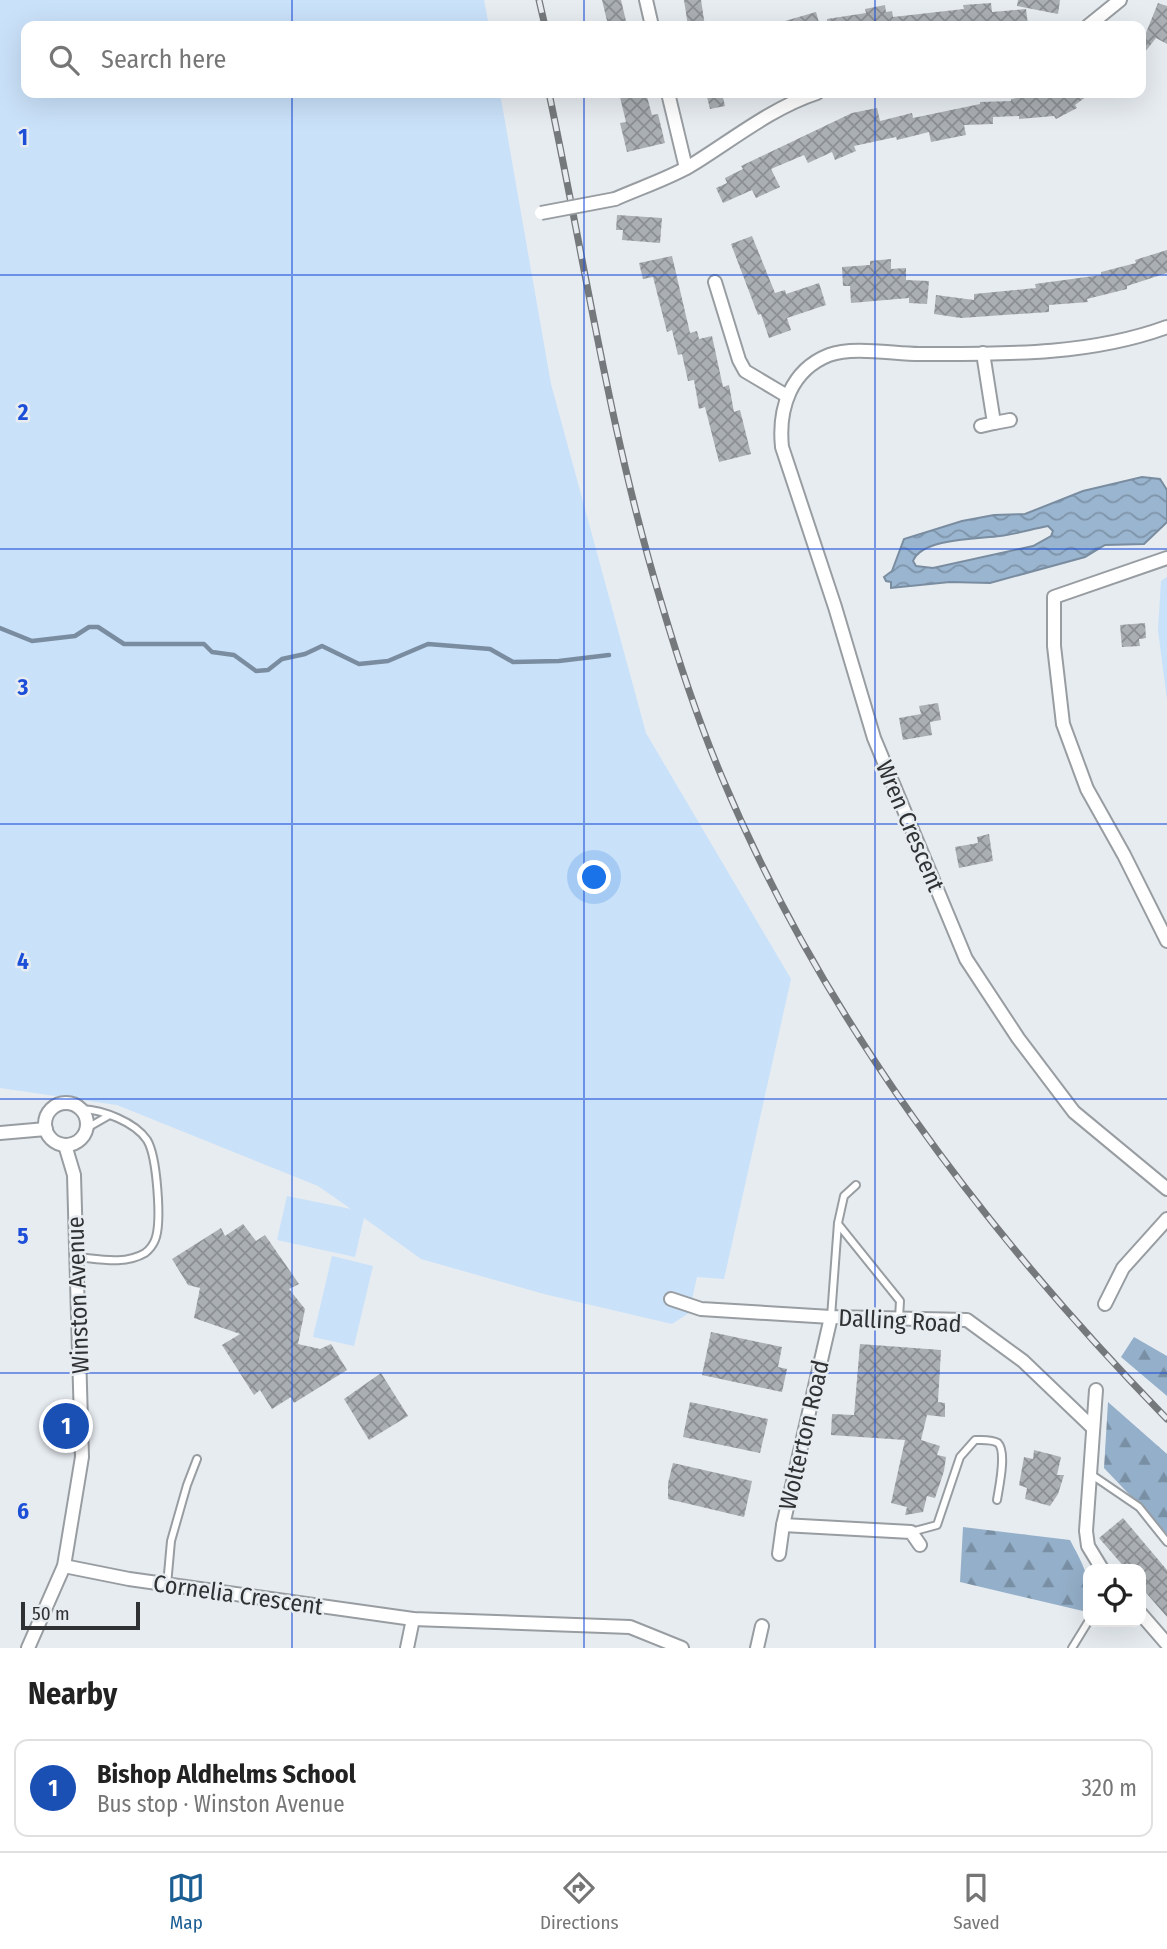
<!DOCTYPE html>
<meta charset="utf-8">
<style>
:root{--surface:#fff;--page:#f6f6f6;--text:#222;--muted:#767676;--line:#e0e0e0;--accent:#1a5e93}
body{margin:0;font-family:"Fira Sans Condensed",sans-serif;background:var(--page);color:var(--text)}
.controls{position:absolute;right:21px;bottom:21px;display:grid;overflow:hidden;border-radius:14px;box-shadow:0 7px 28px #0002}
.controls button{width:63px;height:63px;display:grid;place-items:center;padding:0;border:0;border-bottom:2px solid var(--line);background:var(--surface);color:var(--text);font:35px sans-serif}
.scale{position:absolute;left:21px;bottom:18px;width:119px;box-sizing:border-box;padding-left:7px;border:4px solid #2f3132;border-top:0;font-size:19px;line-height:24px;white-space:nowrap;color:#2f3132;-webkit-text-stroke:5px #e7ecf1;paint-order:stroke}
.you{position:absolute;left:595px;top:878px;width:24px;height:24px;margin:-18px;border:5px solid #fff;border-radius:50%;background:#1a73e8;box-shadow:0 0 0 10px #1a73e833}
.badge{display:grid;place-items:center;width:46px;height:46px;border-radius:50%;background:var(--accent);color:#fff;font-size:23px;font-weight:700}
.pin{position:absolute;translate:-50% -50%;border:4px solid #fff;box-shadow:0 2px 7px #0006}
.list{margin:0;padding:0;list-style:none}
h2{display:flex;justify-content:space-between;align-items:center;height:91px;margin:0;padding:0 28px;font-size:30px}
h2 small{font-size:23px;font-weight:400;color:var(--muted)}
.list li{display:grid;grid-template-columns:46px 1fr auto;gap:21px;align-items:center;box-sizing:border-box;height:98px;margin:0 14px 14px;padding:0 14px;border:2px solid var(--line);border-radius:14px}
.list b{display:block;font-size:26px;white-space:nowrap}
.list p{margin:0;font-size:23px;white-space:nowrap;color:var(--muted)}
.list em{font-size:23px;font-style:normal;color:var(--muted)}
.icon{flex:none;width:38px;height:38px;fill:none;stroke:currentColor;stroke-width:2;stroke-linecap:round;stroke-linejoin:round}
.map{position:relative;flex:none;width:1167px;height:1648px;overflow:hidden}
.search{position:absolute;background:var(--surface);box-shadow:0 7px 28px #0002;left:21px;right:21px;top:21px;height:77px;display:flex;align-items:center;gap:18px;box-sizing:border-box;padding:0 24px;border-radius:14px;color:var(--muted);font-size:26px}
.sheet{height:203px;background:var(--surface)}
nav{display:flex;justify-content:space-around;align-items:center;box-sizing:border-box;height:98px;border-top:2px solid var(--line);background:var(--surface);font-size:19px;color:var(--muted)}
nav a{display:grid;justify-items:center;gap:4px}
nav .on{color:var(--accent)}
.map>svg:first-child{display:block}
.green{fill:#c9e1f9}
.forest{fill:url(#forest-firs)}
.water{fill:url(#water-waves);stroke:#7a8da0;stroke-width:2;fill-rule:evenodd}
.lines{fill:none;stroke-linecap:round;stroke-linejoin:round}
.stream{stroke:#7a8da0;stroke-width:4.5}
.building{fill:url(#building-cross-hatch)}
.service-casing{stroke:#989da2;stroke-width:10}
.minor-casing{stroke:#989da2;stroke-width:16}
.service{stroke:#fff;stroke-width:6}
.minor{stroke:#fff;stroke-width:12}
.rail-casing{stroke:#76797c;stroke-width:7}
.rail{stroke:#e7ecf1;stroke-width:4.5;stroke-dasharray:13;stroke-linecap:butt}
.minor-bridge-casing{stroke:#989da2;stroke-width:16;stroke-linecap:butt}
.minor-bridge{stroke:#fff;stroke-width:12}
.grid{fill:none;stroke:#1d4ed8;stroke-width:2;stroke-opacity:0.55}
.labels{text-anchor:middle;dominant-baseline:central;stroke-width:5;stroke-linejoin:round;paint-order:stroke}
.street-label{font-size:24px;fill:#2f3132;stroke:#e7ecf1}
.grid-label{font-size:23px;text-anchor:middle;font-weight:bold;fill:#1d4ed8;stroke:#e7ecf1;stroke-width:5;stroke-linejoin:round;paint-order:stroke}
</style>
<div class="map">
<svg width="1167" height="1648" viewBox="0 0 1167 1648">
<defs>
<pattern id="forest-firs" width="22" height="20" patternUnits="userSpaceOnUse" patternTransform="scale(1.75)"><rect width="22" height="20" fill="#94afc9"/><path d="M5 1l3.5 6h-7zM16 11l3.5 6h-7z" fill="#798fa4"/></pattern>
<pattern id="water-waves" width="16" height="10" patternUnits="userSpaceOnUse" patternTransform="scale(1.75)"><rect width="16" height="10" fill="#9ab5cf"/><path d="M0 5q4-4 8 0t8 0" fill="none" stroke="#7e94a9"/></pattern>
<pattern id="building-cross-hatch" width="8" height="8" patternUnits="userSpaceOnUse" patternTransform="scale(1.75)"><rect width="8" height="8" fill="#aaafb4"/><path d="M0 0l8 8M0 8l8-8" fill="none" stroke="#8b8f93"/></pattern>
</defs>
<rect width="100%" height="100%" fill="#e7ecf1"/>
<g class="green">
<path d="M 0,0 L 484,0 L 489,26 L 26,26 L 26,93 L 500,93 L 551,384 L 646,733 L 791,979 L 724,1279 L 697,1277 L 689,1313 L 672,1324 L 544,1294 L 421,1259 L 364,1218 L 355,1257 L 277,1240 L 287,1196 L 351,1209 L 318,1186 L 117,1105 L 0,1088 Z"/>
<path d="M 1167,577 L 1167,700 L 1158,630 L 1161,581 Z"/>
<path d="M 332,1256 L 373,1266 L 354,1346 L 313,1337 Z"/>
</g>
<g class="forest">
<path d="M 1134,1337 L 1167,1356 L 1167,1396 L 1121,1357 Z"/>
<path d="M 1108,1402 L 1167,1454 L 1167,1534 L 1104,1468 Z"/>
<path d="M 963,1527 L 1070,1540 C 1082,1563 1097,1586 1083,1611 L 960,1582 Z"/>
</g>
<path class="water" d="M 1142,477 L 1160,479 L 1167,490 L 1167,522 L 1144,544 L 1105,545 L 1085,557 L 990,583 L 950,582 L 891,588 L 891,582 L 886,581 L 884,577 L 892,571 L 904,539 L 962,521 L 994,515 L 1025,514 L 1083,491 ZM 1048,526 L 1053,531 L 1051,536 L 1033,546 L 933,568 L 916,566 L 913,561 C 922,538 979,539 1000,536 C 1016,534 1032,529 1048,526 Z"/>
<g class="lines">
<path class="stream" d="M 0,628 L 32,641 L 75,636 L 89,627 L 98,627 L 124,644 L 204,644 L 212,652 L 234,655 L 256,671 L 268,670 L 282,659 L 305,654 L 322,646 L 359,664 L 388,661 L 428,644 L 490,649 L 513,662 L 559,661 L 609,655"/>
</g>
<g class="building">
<path d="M 602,0 L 621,0 L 626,21 L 608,25 Z"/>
<path d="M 684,0 L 701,0 L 705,26 L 688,26 Z"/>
<path d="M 1018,0 L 1060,0 L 1058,14 L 1017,6 Z"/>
<path d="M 991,3 L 992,12 L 1026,9 L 1028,25 L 827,26 L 827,19 L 866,13 L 865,9 L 885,5 L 886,12 L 892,11 L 893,17 L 964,9 L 963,5 Z"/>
<path d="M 1158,3 L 1167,6 L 1167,44 L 1156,38 L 1141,57 L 1141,45 Z"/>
<path d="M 816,12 L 820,26 L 779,26 L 778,23 Z"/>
<path d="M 619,93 L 646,93 L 652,115 L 658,114 L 665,143 L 627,152 L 620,123 L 626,122 Z"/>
<path d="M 706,93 L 722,93 L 725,106 L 710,109 Z"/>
<path d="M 1017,93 L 1091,93 L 1075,105 L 1077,108 L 1056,119 L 1054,116 L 1019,119 L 1019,116 L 993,117 L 993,124 L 964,125 L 966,135 L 931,142 L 929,132 L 897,140 L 896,137 L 854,146 L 856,151 L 835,160 L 832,152 L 808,163 L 804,155 L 771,169 L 780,187 L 756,198 L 752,190 L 723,203 L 716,188 L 727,183 L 725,178 L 743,169 L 741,166 L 852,113 L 877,108 L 880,121 L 912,113 L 913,118 L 980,104 L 980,102 L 1011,101 L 1011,99 L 1017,98 Z"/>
<path d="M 617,215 L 662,218 L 660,243 L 622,240 L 623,230 L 616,230 Z"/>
<path d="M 752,236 L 775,293 L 785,290 L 786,294 L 819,283 L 826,305 L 787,318 L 791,330 L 769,338 L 761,314 L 758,315 L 731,244 Z"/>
<path d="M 1167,250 L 1167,273 L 1127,286 L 1127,289 L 1087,299 L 1088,302 L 1049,305 L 1049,312 L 961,318 L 934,314 L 936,295 L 974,300 L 974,294 L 1036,288 L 1035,284 L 1101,275 L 1101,272 L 1136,263 L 1135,260 Z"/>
<path d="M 672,256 L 690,333 L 697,331 L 699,339 L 712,336 L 723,387 L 729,385 L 734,412 L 740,410 L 751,454 L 719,462 L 705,407 L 699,409 L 694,380 L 688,381 L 682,354 L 678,355 L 672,330 L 667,332 L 653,277 L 643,279 L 639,263 Z"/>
<path d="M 891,259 L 891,269 L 906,268 L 906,280 L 929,281 L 927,304 L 909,303 L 909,298 L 851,303 L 850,286 L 843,286 L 842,267 L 870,265 L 870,261 Z"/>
<path d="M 1145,623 L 1146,638 L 1139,639 L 1140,646 L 1122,647 L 1120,625 Z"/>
<path d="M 938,703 L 941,720 L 930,722 L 932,735 L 903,740 L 899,718 L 921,714 L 919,706 Z"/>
<path d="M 989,834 L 993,861 L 959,868 L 955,847 L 978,843 L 977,837 Z"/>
<path d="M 243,1224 L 256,1241 L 265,1235 L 299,1284 L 289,1289 L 305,1309 L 298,1344 L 320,1349 L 331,1344 L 347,1370 L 294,1403 L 291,1397 L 272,1409 L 260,1390 L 254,1395 L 222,1345 L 240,1334 L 194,1318 L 200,1288 L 188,1285 L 172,1259 L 221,1228 L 225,1236 Z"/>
<path d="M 711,1332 L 782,1347 L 778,1367 L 787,1369 L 782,1392 L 702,1375 Z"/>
<path d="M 860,1344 L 941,1350 L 938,1402 L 945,1403 L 945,1417 L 927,1415 L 921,1440 L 940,1446 L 937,1455 L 946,1457 L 944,1471 L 935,1498 L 927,1496 L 923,1512 L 905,1515 L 907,1507 L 891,1503 L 905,1440 L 831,1435 L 832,1414 L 854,1415 Z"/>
<path d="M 381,1373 L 408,1416 L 369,1440 L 344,1399 Z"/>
<path d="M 690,1402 L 768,1419 L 760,1453 L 683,1437 Z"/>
<path d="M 1034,1450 L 1061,1457 L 1057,1475 L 1064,1475 L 1058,1494 L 1050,1506 L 1025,1499 L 1027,1488 L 1019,1485 L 1024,1457 L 1033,1459 Z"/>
<path d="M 673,1463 L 752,1481 L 744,1517 L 668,1499 L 668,1483 Z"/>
<path d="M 1123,1518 L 1167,1570 L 1167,1617 L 1141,1587 L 1141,1569 L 1126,1569 L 1099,1538 Z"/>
</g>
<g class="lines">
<g class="service-casing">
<g id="service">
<path d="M 87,1128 L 108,1116"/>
<path d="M 838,1224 L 900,1301 L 899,1318"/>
<path d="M 77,1257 C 99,1259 125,1265 145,1253 C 149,1250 153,1245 155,1240 C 162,1223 157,1156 147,1140 C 135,1122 103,1110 82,1109"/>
<path d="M 831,1317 L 838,1223 L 844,1196 L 856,1185"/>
<path d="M 1092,1475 L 1139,1507 L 1167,1542"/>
<path d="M 911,1532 L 937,1525 L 960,1457 L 975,1440 C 982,1440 992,1439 998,1443 C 1007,1452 999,1487 997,1500"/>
<path d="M 167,1585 L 171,1541 L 187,1485 L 197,1459"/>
<path d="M 1072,1648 L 1088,1622"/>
</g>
</g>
<g class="minor-casing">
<g id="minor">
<path d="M 646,0 L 652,26"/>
<path d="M 1088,26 L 1120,0"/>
<path d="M 668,93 L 686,168"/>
<path d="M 615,199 C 640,188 667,179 690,166 C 731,141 771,108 817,93"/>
<path d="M 715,282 L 739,360 L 745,371 L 787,396"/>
<path d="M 1167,327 C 1088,356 1002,354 919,354 C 894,354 853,346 829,355 C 791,370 778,408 782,447 L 835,607 L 874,738 L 966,959 L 1018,1038 L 1074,1112 L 1167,1189"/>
<path d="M 994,423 L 1010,420"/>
<path d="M 981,426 L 994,423 L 983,353"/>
<path d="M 1167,558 L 1054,597 L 1054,646 L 1063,724 L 1087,789 L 1124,855 L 1167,941"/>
<circle cx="66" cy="1124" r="21"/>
<path d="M 0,1133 L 46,1129"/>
<path d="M 671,1299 L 701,1309 L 831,1317 L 967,1320 L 1023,1361 L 1093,1428"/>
<path d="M 1105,1304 L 1123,1268 L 1167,1219"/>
<path d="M 1096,1390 L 1086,1531 L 1088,1546 L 1102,1569"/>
<path d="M 783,1525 L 911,1532 L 920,1545"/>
<path d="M 779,1554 L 783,1525 L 831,1317"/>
<path d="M 64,1566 L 129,1579 L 413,1619 L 630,1627 L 682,1648"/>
<path d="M 1141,1614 L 1167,1644"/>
<path d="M 28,1648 L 64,1566 L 82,1457 L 74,1175 L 65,1145"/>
<path d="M 407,1648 L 413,1619"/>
<path d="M 757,1648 L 762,1626"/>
</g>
</g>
<use href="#service" class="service"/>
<use href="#minor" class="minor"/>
<g class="rail-casing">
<g id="rail">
<path d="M 539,0 L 545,26"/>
<path d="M 549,93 C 585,264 611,438 662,605 C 679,663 698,720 721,775 C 823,1019 984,1231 1167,1419"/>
</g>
</g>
<use href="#rail" class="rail"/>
<g class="minor-bridge-casing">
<path id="minor-bridge" d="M 541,213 L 615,199"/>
</g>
<use href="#minor-bridge" class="minor-bridge"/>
</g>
<path class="grid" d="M 292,0 L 292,26M 584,0 L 584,26M 875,0 L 875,26M 292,93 L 292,1648M 584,93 L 584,1648M 875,93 L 875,1648M 0,275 L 1167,275M 0,549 L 1167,549M 0,824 L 1167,824M 0,1099 L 1167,1099M 0,1373 L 1167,1373"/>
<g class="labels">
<g class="street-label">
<text transform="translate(910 826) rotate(67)">Wren Crescent</text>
<text transform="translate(78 1295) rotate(-92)">Winston Avenue</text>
<text transform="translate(900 1321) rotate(3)">Dalling Road</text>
<text transform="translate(804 1435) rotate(-77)">Wolterton Road</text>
<text transform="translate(238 1595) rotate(8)">Cornelia Crescent</text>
</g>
</g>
<g class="grid-label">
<text x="23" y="145">1</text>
<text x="23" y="420">2</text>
<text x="23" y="695">3</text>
<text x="23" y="969">4</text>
<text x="23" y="1244">5</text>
<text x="23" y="1519">6</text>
</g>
</svg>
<div class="controls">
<button><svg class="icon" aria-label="locate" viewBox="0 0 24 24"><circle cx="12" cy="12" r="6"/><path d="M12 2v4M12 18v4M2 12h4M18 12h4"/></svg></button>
</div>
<div class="scale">50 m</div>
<div class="you"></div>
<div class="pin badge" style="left:66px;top:1426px;background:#1a4fb4">1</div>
<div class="search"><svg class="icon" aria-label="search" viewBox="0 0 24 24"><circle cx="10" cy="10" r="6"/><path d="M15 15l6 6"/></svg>Search here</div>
</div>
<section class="sheet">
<h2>Nearby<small></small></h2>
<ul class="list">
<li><span class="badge" style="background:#1a4fb4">1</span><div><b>Bishop Aldhelms School</b><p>Bus stop · Winston Avenue</p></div><em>320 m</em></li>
</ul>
</section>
<nav>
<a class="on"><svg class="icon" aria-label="map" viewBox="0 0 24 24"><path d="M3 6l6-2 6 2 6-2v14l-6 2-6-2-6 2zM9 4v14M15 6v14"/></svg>Map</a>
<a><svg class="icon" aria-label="directions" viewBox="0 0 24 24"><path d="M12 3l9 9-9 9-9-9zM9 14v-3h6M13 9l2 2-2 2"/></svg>Directions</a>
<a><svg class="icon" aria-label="saved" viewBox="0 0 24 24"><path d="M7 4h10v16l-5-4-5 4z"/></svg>Saved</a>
</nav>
